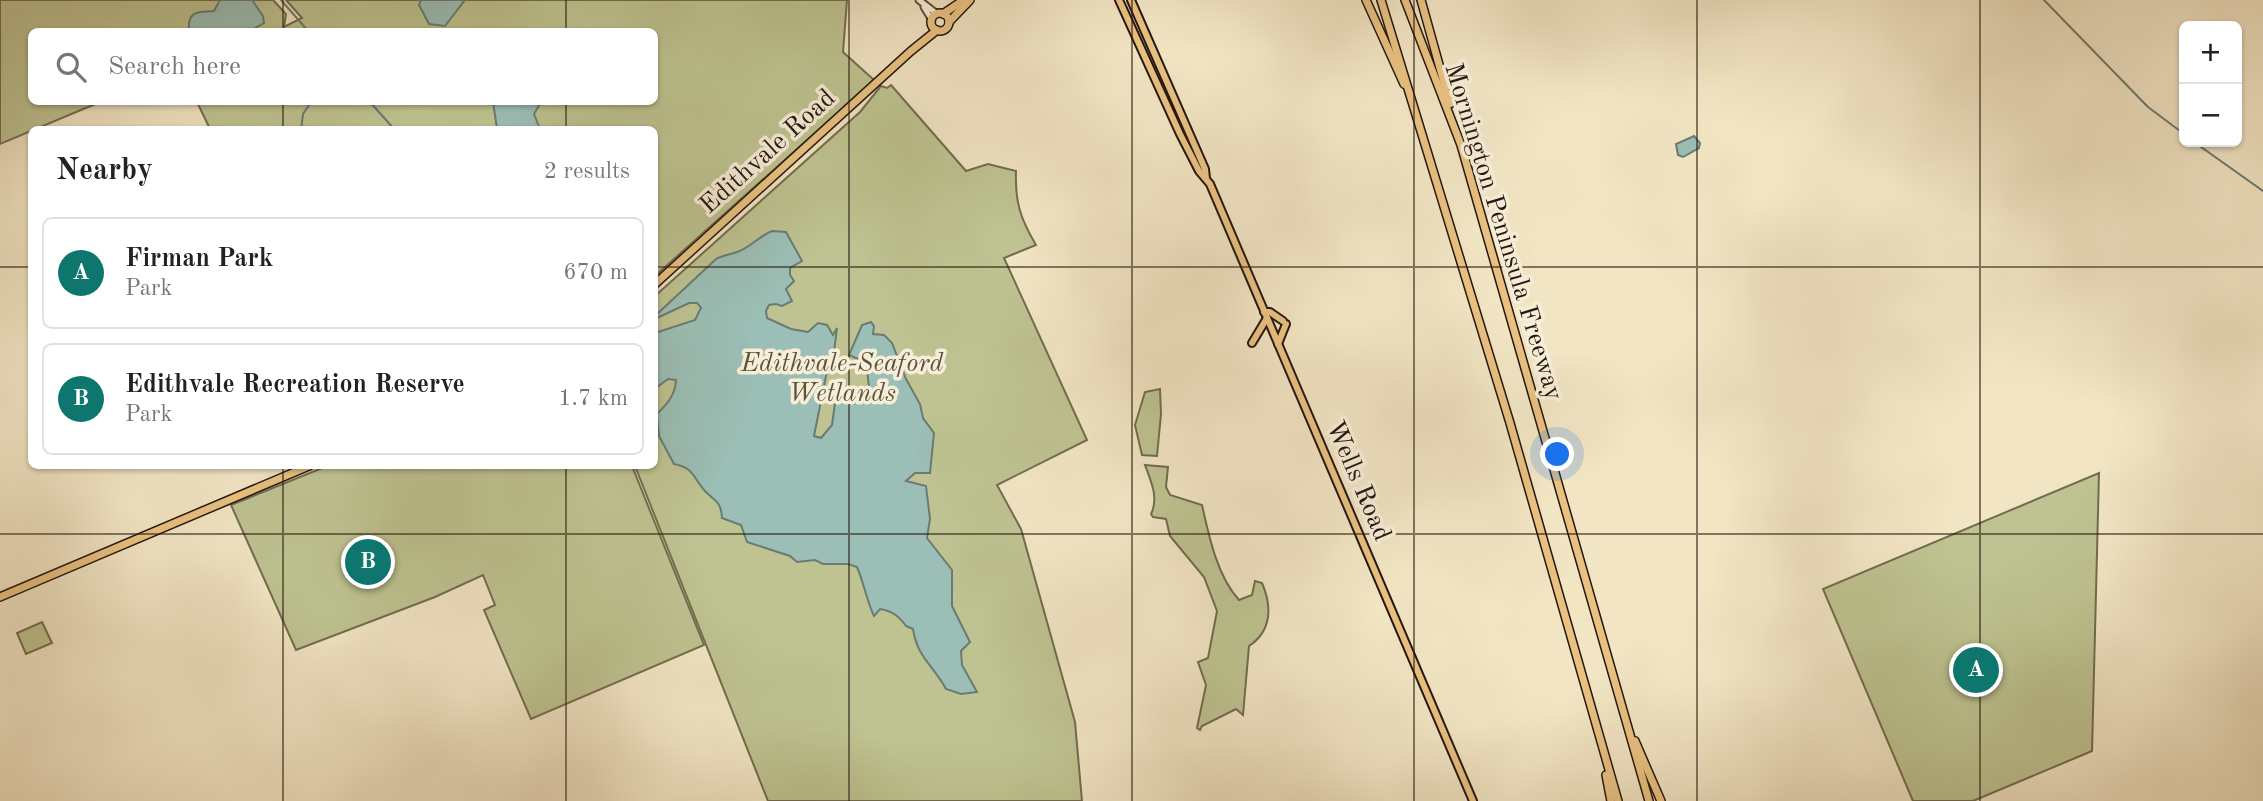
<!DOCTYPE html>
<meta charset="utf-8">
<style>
:root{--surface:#fff;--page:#f6f6f6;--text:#222;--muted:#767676;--line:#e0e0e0;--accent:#0f766e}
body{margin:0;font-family:"Old Standard TT",serif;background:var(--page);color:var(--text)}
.controls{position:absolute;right:21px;top:21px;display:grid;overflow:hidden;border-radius:10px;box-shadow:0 2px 5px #0004}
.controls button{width:63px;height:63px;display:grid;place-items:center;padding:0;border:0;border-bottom:2px solid var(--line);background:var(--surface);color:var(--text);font:35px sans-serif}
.you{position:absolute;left:1558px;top:455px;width:24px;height:24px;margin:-18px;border:5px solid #fff;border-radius:50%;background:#1a73e8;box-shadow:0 0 0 10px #1a73e833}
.badge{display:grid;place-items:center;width:46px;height:46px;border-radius:50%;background:var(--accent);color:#fff;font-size:23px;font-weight:700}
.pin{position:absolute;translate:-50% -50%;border:4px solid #fff;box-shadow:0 2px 7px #0006}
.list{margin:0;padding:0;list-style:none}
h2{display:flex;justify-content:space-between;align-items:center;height:91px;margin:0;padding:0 28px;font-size:30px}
h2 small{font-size:23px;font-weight:400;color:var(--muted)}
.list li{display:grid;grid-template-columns:46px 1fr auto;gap:21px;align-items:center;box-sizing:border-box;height:112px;margin:0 14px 14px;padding:0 14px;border:2px solid var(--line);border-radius:10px}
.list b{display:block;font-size:26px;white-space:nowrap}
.list p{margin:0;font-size:23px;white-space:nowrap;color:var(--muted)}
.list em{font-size:23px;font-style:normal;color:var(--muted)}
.icon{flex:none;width:38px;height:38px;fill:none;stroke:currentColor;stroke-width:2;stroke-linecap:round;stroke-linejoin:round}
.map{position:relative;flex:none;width:2263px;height:801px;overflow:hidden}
.search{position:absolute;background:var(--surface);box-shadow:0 2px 5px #0004;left:28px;top:28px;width:630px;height:77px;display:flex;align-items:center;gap:18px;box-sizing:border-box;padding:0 24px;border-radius:10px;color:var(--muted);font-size:26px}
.panel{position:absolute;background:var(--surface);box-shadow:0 2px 5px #0004;left:28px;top:126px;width:630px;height:343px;border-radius:10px}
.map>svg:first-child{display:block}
.green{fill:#bec391;stroke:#716c4f;stroke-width:2}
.water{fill:#9bbfb6;stroke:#6b7b72;stroke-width:2}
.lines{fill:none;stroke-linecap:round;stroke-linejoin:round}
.stream{stroke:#6b7b72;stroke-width:2}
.minor-casing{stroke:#584a3b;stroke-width:9}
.major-casing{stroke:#24160d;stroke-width:10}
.highway-casing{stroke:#24160d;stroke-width:10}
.minor{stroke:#f7eed9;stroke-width:5}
.major{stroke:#e9c282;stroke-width:6}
.highway{stroke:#e9c282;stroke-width:7}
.grid{fill:none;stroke:#24160d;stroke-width:2;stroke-opacity:0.55}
.labels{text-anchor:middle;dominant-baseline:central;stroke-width:7;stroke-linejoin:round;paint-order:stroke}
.street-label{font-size:26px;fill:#24160d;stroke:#f7eed9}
.park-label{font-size:26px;font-style:italic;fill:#5a533b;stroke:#f7eed9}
</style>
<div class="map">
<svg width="2263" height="801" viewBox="0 0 2263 801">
<rect width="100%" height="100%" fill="#f2e5c4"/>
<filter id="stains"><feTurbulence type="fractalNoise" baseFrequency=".00286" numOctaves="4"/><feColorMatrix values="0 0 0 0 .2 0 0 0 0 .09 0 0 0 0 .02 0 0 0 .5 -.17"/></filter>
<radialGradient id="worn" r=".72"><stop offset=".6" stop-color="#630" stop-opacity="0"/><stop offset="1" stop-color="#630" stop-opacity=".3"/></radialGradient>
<g class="green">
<path d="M 0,0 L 273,0 L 286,14 L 284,27 L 302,18 L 286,0 L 847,0 L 843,52 L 874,80 L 655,276 L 654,130 L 210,129 L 197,102 L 654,102 L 654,32 L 32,32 L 32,102 L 100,102 L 0,144 Z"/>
<path d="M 891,85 L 966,171 L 988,164 L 1016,171 C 1015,202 1020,218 1036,245 L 1004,258 L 1087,440 L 997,485 L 1021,529 L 1075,722 L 1082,801 L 768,801 L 635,466 L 654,466 L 655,296 L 860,112 L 881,86 L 887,88 Z"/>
<path d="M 1160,389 L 1161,414 L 1157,456 L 1142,455 L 1135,425 L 1145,392 Z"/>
<path d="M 1145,465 L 1168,467 L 1166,487 L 1170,495 L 1202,505 C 1209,536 1217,576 1239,600 L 1252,595 L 1255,581 L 1262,583 C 1272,606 1272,631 1249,646 L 1243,715 L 1236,709 L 1202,726 L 1200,730 L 1197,728 L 1206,685 L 1198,662 L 1208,658 L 1217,611 L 1204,577 L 1170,536 L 1166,519 L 1153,517 L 1151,514 C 1159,498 1151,481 1145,465 Z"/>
<path d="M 327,466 L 632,466 L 704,645 L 531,719 L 484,610 L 495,605 L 483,575 L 435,597 L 296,650 L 231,505 Z"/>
<path d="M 2099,473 L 2092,751 L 1973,801 L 1913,801 L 1823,589 Z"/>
<path d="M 42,622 L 52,643 L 26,654 L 17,633 Z"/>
</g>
<g class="water">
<path d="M 220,0 L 252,0 L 263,16 L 264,23 L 250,31 L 189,31 C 187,10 199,12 214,11 Z"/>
<path d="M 421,0 L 465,0 L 445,26 L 429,24 L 419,5 Z"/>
<path d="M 493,102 L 541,102 L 534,114 L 540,129 L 497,129 Z"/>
<path d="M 1694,136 L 1700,143 L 1699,148 L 1683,157 L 1678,155 L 1676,144 Z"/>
<path d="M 772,231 L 786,232 L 802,261 L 790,268 L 790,275 L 794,281 L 786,289 L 792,301 L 782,306 L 776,304 L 769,305 L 766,311 L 767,318 L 791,329 L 808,332 L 818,323 L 827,325 L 833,335 L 837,328 L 833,360 L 827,371 L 814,436 L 821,438 L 832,425 L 836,396 L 846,394 L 854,399 L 855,403 L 870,396 L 867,370 L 863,365 L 867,363 L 849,355 L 862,325 L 871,322 L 874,326 L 873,334 L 884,335 L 892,343 L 906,379 L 920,404 L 923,418 L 934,433 L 930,473 L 915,473 L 906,481 L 926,486 L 930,519 L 927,538 L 952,570 L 952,606 L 970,642 L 961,651 L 962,665 L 977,692 L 961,694 L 946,689 C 933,665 917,657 913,629 L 906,626 C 899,616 892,611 880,609 L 874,616 C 866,599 864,583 857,567 L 848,564 L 823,564 L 815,560 L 797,562 L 790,556 L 747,542 L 741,525 L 722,518 C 721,500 714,501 704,490 C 693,477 694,468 674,464 L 659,436 L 657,414 C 667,404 675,396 676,380 L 668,379 L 657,387 L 654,376 L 655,333 L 695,320 L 701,308 L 697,303 L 689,303 L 659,317 L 655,319 L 655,316 L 716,259 C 723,255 730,255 737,252 C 750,248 759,236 772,231 Z"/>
</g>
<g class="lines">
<g class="stream">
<path d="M 281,0 L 309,32"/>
<path d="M 2044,0 L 2148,107 L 2184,134"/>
<path d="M 370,102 L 395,130"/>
<path d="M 301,130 L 303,114 L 311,102"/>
<path d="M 2194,142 L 2263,191"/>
</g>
<g class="minor-casing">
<g id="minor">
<path d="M 919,0 L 937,14"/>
<path d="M 924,7 L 932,20"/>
</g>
</g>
<g class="major-casing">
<g id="major">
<path d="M 1119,0 L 1180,134 L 1199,171 L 1210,184 L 1473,801"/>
<path d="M 1131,0 L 1205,169 L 1206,178"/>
<path d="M 1264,312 L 1270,312 L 1283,321"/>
<path d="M 1252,343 L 1267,318"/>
<path d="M 1278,344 L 1286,324"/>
</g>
</g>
<g class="highway-casing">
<g id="highway">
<path d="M 1366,0 L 1404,84"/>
<path d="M 1381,0 L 1510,423 L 1618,801"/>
<path d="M 1405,0 L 1461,145 L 1649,801"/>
<path d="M 1421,0 L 1450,104"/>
<circle cx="940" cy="22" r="9"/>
<path d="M 943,14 L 962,1"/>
<path d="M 949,22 L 970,0"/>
<path d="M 654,285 L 911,51 L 937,30"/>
<path d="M 0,597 L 309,466"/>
<path d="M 1635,741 L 1661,801"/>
<path d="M 1606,775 L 1611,801"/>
</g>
</g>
<use href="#minor" class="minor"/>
<use href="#major" class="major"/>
<use href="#highway" class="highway"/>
</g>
<path class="grid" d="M 283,0 L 283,32M 566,0 L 566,32M 849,0 L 849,801M 1132,0 L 1132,801M 1414,0 L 1414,801M 1697,0 L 1697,801M 1980,0 L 1980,801M 283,102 L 283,130M 566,102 L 566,130M 0,267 L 32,267M 654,267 L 2263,267M 283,466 L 283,801M 566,466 L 566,801M 0,534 L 2263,534"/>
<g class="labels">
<g class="street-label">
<text transform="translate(768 152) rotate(-42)">Edithvale Road</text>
<text transform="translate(1503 232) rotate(73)">Mornington Peninsula Freeway</text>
<text transform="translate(1358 481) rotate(67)">Wells Road</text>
</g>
<g class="park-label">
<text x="842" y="364">Edithvale-Seaford<tspan x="842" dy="30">Wetlands</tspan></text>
</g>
</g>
<rect width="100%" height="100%" filter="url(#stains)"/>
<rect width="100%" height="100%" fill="url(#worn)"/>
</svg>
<div class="controls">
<button>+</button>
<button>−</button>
</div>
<div class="you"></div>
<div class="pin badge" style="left:1976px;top:670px">A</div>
<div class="pin badge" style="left:368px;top:562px">B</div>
<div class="search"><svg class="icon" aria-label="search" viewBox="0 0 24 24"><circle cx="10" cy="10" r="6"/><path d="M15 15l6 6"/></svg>Search here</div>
<section class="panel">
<h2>Nearby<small>2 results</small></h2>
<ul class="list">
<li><span class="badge">A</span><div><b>Firman Park</b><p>Park</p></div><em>670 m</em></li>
<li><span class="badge">B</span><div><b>Edithvale Recreation Reserve</b><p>Park</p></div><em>1.7 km</em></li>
</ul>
</section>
</div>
